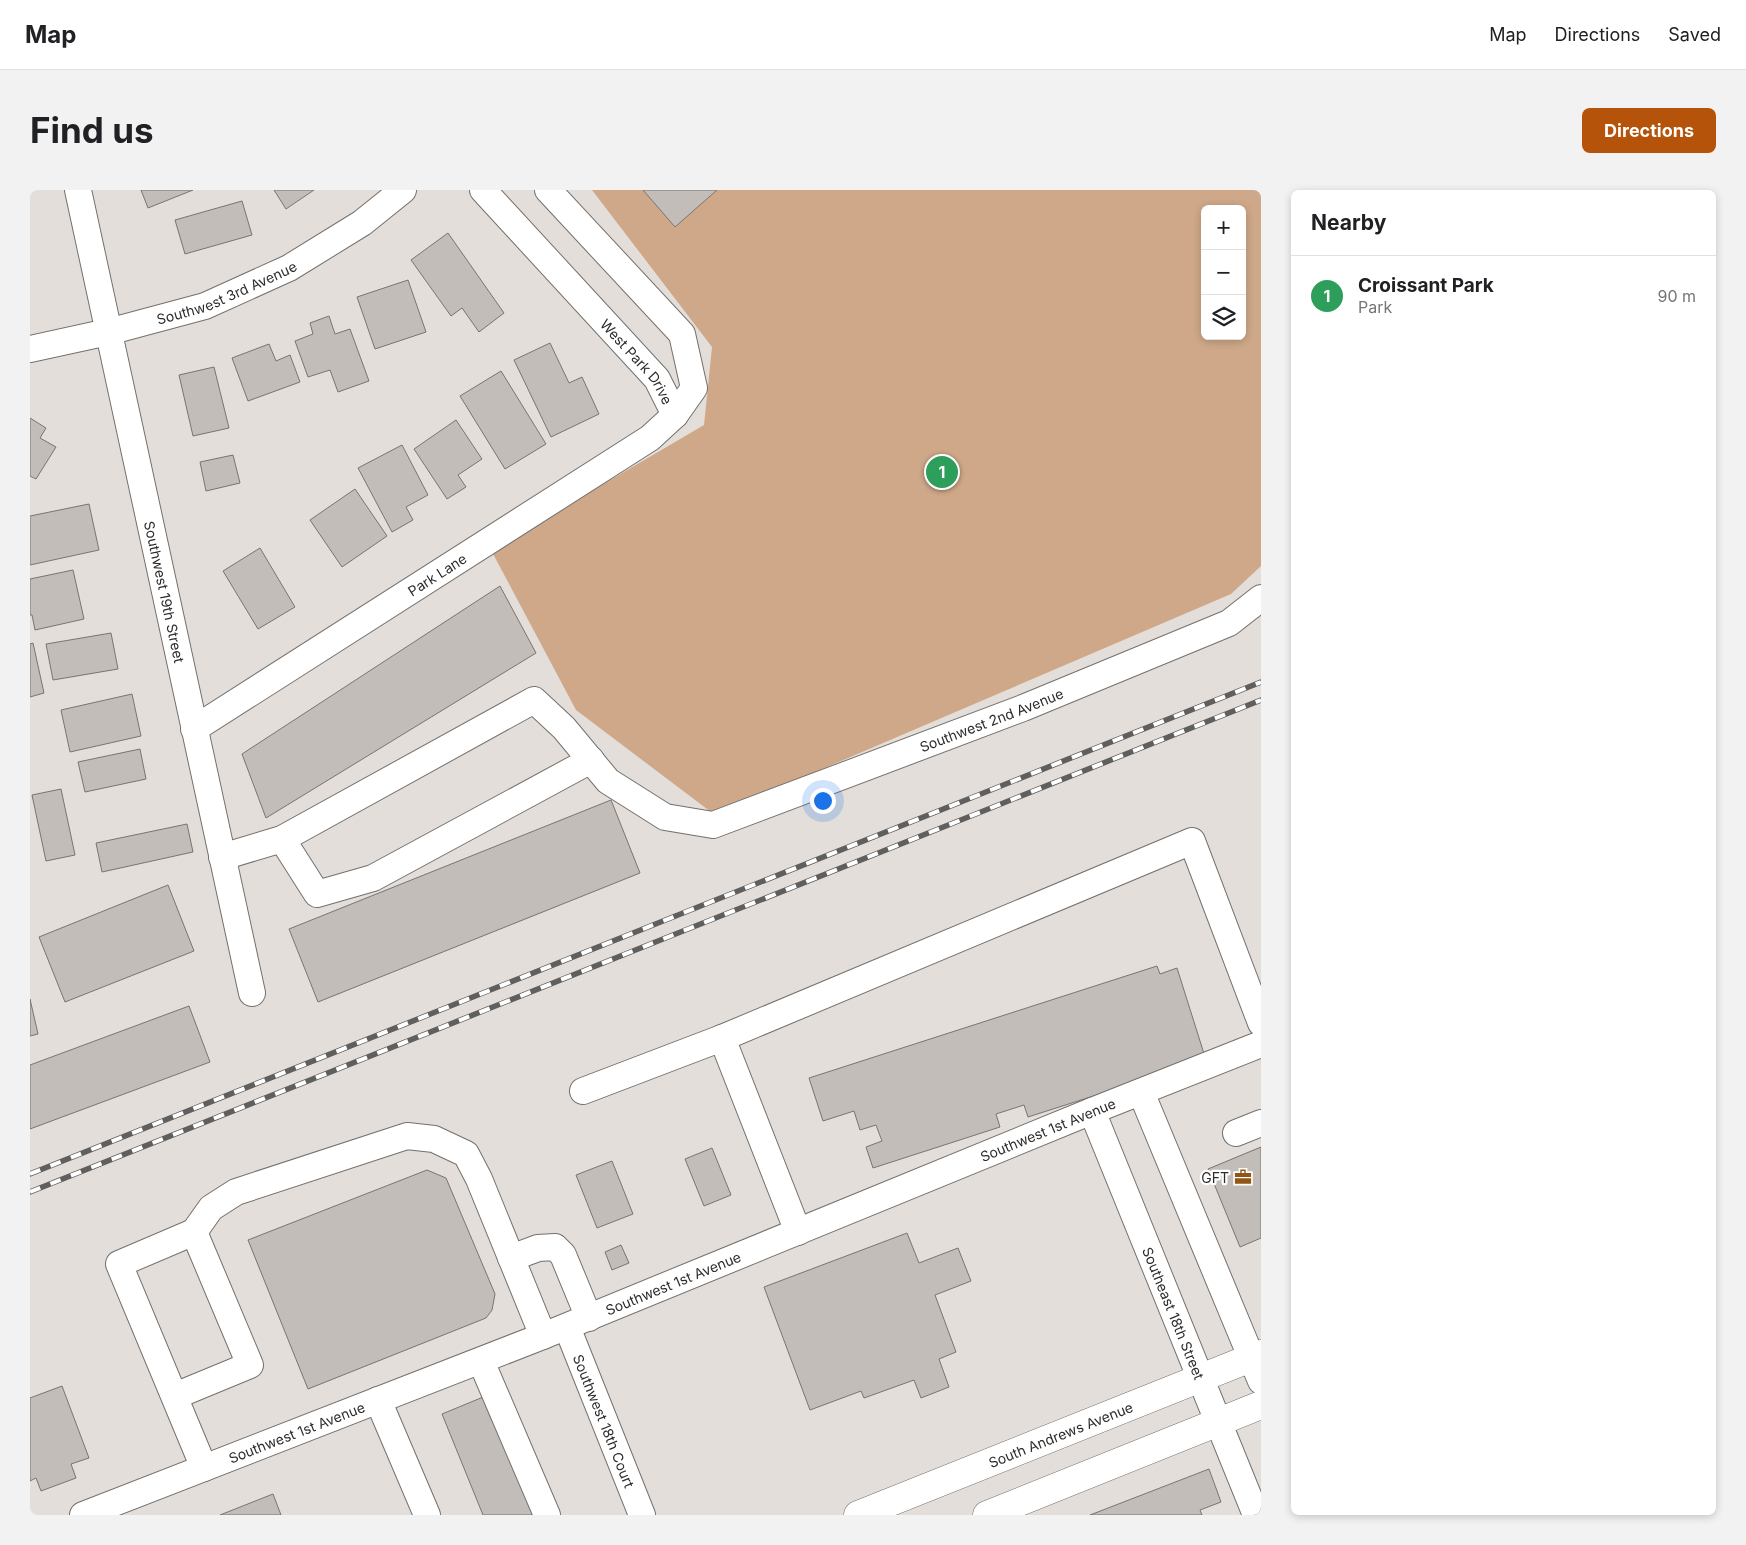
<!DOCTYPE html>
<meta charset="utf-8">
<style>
:root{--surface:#fff;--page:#f2f2f2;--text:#202124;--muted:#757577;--line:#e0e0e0;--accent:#b45309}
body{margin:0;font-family:Inter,sans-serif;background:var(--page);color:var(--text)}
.controls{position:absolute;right:15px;top:15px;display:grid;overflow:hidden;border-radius:8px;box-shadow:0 2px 8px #0003}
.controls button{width:45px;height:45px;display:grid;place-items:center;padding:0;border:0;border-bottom:1px solid var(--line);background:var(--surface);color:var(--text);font:25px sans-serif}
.you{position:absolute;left:792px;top:610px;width:18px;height:18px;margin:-12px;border:4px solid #fff;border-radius:50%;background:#1a73e8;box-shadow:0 0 0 8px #1a73e833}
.badge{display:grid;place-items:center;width:32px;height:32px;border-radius:50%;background:var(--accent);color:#fff;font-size:16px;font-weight:700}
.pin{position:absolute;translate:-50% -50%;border:2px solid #fff;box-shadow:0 1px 5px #0006}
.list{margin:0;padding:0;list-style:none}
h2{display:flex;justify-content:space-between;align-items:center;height:65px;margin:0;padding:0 20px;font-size:21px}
h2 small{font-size:16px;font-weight:400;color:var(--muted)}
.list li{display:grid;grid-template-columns:32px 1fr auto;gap:15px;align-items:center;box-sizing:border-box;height:80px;padding:0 20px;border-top:1px solid var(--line)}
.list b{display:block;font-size:19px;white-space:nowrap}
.list p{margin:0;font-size:16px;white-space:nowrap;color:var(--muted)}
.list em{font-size:16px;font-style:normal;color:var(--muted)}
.icon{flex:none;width:28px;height:28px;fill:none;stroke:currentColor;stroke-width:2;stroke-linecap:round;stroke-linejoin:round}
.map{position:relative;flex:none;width:1231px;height:1325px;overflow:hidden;border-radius:8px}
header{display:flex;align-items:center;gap:30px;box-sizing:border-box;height:70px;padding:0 25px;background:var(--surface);border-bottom:1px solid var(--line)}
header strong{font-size:24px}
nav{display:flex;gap:28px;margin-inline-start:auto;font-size:18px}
.intro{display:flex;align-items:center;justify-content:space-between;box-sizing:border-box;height:120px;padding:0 30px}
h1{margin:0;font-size:35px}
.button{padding:12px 22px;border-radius:8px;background:var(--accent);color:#fff;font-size:18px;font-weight:700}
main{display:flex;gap:30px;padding:0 30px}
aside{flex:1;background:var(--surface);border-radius:8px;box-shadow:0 2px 8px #0003}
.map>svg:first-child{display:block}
.green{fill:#cea888;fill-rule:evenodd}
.building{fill:#c2bdb9;stroke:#797471}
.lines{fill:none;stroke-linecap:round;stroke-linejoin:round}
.minor-casing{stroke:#74706c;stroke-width:28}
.major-casing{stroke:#74706c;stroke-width:29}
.minor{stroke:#fff;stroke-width:26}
.major{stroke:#fff;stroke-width:28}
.rail-casing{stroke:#615f5d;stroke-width:5.5}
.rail{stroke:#fff;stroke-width:4;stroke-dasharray:11;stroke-linecap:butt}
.labels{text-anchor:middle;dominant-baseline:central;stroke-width:4.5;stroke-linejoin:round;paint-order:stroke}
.street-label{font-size:14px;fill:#2e2c2b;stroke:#fff}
.poi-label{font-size:14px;fill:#2e2c2b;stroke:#fff;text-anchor:end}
</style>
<header>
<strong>Map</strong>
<nav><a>Map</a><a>Directions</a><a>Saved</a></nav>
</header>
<div class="intro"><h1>Find us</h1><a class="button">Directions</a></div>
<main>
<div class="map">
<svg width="1231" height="1325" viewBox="0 0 1231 1325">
<rect width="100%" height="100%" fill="#e3deda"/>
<path class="green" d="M 562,0 L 1231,0 L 1231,376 L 1201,404 L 685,625 L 546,520 L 461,360 L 674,235 L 682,157 ZM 1175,19 L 1212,19 L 1212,146 L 1175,146 Z"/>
<g class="building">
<path d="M 111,0 L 163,0 L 118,18 Z"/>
<path d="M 244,0 L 284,0 L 256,19 Z"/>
<path d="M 613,0 L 687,0 L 645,37 Z"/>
<path d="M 212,11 L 222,45 L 155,64 L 145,30 Z"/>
<path d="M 418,43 L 474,123 L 449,142 L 432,118 L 421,126 L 381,70 Z"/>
<path d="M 378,90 L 396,142 L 345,159 L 327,107 Z"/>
<path d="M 299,126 L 305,144 L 320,139 L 339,191 L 308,202 L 300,180 L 278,187 L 265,151 L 283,144 L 280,133 Z"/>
<path d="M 520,153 L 539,193 L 552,187 L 569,224 L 521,247 L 484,170 Z"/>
<path d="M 239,154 L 246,171 L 260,165 L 270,192 L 218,211 L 202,168 Z"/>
<path d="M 184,177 L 199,238 L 163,246 L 149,185 Z"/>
<path d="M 471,181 L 516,254 L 475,279 L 430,206 Z"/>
<path d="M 0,228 L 16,238 L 10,248 L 26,257 L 6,289 L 0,286 Z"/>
<path d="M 426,230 L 452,269 L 428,285 L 436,297 L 417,309 L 384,259 Z"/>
<path d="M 372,255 L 398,305 L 376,317 L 383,330 L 362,342 L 328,278 Z"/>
<path d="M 203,265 L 210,293 L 176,301 L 170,272 Z"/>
<path d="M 325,299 L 357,346 L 312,377 L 280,330 Z"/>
<path d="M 59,314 L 69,360 L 0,375 L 0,326 Z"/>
<path d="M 230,358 L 265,417 L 228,439 L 193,381 Z"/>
<path d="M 43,380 L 54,429 L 5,440 L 2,425 L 0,425 L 0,389 Z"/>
<path d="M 470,396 L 506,463 L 236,628 L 212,564 Z"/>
<path d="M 81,443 L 88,479 L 23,490 L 16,454 Z"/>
<path d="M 3,453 L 14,503 L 0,507 L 0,454 Z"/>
<path d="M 102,504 L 111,546 L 40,562 L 31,520 Z"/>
<path d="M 110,559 L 116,589 L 55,602 L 48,572 Z"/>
<path d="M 31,599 L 45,665 L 16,671 L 2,605 Z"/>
<path d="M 581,610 L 610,683 L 288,812 L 259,739 Z"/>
<path d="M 157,634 L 163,662 L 72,682 L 66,653 Z"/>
<path d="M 138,695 L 164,761 L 35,812 L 9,747 Z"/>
<path d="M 1127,776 L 1130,784 L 1147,778 L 1176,870 L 998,927 L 994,915 L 966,924 L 970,937 L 843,978 L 836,957 L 852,951 L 846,935 L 830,940 L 824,921 L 793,931 L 779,888 Z"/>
<path d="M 0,809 L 8,844 L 0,846 Z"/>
<path d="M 159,816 L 180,872 L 0,939 L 0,875 Z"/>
<path d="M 1231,957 L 1231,1048 L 1210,1057 L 1178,979 Z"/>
<path d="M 682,958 L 701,1005 L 674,1016 L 655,969 Z"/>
<path d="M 582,971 L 603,1024 L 567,1038 L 546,985 Z"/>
<path d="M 397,980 L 416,988 L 465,1104 L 462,1120 L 456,1128 L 278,1199 L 218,1050 Z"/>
<path d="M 877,1043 L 889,1073 L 928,1058 L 941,1091 L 905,1105 L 926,1162 L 909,1169 L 919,1197 L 891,1208 L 884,1190 L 834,1208 L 831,1201 L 780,1220 L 734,1097 Z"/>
<path d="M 591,1055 L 599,1073 L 582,1080 L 575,1062 Z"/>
<path d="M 32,1196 L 59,1268 L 41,1274 L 46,1288 L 11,1301 L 6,1288 L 0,1291 L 0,1208 Z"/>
<path d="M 458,1205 L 507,1325 L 453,1325 L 412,1224 Z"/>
<path d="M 1179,1279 L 1191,1312 L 1170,1320 L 1172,1325 L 1060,1325 Z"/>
<path d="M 243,1304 L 251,1325 L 190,1325 Z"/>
</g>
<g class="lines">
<g class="minor-casing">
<g id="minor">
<path id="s1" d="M 48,0 L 222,803"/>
<path id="s2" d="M 453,0 L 627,189 L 645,225"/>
<path id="s3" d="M 0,159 L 78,142 L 175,116 L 259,78 L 332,33 L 373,0"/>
<path id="s4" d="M 164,539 L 620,248 L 645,225 L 664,198 L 652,144 L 518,0"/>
<path d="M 252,649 L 287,704 L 343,688 L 561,570"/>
<path id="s5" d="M 192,667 L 252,649 L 504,510 L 534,538 L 578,591 L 635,627 L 683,635 L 993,518 L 1199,433 L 1231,408"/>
<path d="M 692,848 L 1162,651 L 1231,833"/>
<path d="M 553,901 L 692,848 L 768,1042"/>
<path d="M 1111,902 L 1231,1191"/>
<path id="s6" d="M 1062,921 L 1226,1325"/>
<path d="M 1206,943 L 1231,933"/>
<path d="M 164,1042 L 181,1018 L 206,1002 L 377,946 L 404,949 L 436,964 L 449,989 L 513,1146"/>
<path d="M 481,1068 L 508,1058 L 525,1057 L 533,1065 L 559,1128"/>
<path id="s7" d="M 537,1137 L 612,1325"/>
<path d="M 451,1171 L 517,1325"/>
<path d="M 145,1206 L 220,1175 L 164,1042 L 89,1074 L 174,1278"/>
<path d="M 348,1210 L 397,1325"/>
<path id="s8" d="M 53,1325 L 513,1146 L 1062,921 L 1231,854"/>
</g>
</g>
<g class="major-casing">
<g id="major">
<path id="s9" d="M 828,1325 L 1231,1164"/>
<path d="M 957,1325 L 1231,1215"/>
</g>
</g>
<use href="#minor" class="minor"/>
<use href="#major" class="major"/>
<g class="rail-casing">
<g id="rail">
<path d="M 0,984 L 1231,492"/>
<path d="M 0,1002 L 1231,510"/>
</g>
</g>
<use href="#rail" class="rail"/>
</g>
<defs>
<g id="office-bare" transform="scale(1.35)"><path d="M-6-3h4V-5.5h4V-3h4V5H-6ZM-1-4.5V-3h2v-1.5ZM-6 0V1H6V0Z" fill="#915616" stroke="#fff" stroke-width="2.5" paint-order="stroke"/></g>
</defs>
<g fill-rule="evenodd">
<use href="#office-bare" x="1213" y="987"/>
</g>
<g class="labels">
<g class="street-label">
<text stroke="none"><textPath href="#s3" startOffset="205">Southwest 3rd Avenue</textPath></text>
<text stroke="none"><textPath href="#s2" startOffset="231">West Park Drive</textPath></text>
<text stroke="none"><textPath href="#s4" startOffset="288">Park Lane</textPath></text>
<text stroke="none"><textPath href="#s1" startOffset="411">Southwest 19th Street</textPath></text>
<text stroke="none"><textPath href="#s5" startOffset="874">Southwest 2nd Avenue</textPath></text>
<text stroke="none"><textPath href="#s8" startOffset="1039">Southwest 1st Avenue</textPath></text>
<text stroke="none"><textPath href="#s8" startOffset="634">Southwest 1st Avenue</textPath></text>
<text stroke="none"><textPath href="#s6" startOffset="218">Southeast 18th Street</textPath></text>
<text stroke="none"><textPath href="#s7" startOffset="101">Southwest 18th Court</textPath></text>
<text stroke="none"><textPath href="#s8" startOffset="229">Southwest 1st Avenue</textPath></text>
<text stroke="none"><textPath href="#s9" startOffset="218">South Andrews Avenue</textPath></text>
</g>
<g class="poi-label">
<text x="1199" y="987">GFT</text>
</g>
</g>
</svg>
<div class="controls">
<button>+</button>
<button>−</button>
<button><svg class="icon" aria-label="layers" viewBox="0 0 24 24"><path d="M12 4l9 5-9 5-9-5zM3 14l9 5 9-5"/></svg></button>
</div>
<div class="you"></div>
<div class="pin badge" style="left:912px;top:282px;background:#2e9e5b">1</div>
</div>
<aside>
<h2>Nearby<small></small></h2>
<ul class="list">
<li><span class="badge" style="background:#2e9e5b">1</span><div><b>Croissant Park</b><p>Park</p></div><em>90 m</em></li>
</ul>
</aside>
</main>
